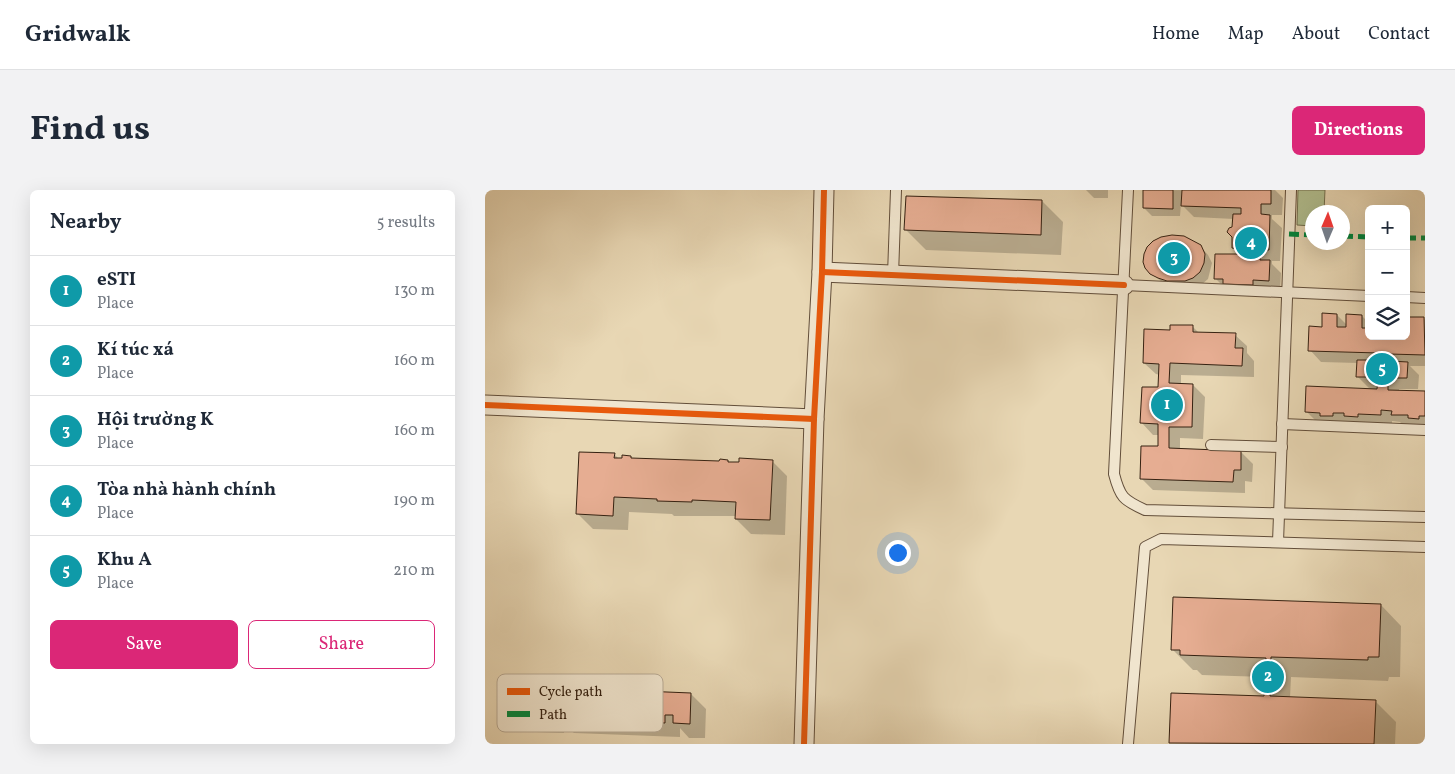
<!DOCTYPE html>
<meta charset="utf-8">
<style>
:root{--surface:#fff;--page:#f2f2f3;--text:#1f2937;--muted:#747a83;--line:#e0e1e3;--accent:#db2777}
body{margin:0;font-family:Vollkorn,serif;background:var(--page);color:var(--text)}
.controls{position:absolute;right:15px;top:15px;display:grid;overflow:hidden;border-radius:8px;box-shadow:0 5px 20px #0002}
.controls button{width:45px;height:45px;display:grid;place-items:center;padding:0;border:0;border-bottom:1px solid var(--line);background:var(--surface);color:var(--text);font:25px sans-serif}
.compass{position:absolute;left:820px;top:15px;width:45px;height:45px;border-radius:50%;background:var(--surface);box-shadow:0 5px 20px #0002;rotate:2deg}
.you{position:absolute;left:412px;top:362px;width:18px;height:18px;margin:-12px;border:4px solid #fff;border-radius:50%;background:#1a73e8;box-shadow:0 0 0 8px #1a73e833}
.badge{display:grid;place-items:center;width:32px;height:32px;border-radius:50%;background:var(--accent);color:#fff;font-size:16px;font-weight:700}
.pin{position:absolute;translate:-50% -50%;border:2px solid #fff;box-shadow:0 1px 5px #0006}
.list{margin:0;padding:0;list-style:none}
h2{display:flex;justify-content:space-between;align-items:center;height:65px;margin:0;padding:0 20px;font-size:21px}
h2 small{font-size:16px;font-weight:400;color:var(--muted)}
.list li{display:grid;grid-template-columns:32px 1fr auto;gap:15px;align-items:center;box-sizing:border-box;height:70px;padding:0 20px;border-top:1px solid var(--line)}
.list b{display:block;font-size:19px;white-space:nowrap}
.list p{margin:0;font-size:16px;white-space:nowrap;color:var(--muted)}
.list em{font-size:16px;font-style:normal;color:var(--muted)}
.actions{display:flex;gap:10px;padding:15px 20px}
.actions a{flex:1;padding:11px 0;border:1px solid var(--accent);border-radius:8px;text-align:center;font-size:18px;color:var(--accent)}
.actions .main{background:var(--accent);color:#fff}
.icon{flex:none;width:28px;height:28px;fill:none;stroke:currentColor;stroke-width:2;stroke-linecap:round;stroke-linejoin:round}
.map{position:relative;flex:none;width:940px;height:554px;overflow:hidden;border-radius:8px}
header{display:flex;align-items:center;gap:30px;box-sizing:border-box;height:70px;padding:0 25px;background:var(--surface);border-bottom:1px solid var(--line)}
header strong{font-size:24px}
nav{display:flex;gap:28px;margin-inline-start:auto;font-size:18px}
.intro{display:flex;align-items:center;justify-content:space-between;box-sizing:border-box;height:120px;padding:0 30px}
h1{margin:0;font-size:35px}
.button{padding:12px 22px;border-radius:8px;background:var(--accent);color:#fff;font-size:18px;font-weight:700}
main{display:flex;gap:30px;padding:0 30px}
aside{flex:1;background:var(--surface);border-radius:8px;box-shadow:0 5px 20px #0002}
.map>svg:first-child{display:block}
.green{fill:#b2bf90;stroke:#747050}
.shadow{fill:#0003}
.building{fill:#e6ad92;stroke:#352111}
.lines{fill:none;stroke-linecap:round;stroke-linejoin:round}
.service-casing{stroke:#624e3a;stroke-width:12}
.minor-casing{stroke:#624e3a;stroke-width:21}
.service{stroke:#f0e5ce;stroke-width:10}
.minor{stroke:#f0e5ce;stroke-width:19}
.quiet{stroke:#00873e;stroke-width:5;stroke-dasharray:10 5;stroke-linecap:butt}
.cycleway-casing{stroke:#f0e5ce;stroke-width:9}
.cycleway{stroke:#e8590c;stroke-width:6}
.key{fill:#f0e5ce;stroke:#b8aa95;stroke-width:1}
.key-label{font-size:14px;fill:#352111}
</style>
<header>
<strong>Gridwalk</strong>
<nav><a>Home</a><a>Map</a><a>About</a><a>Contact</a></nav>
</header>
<div class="intro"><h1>Find us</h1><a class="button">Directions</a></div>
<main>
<aside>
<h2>Nearby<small>5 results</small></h2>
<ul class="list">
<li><span class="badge" style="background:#0f9aa8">1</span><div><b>eSTI</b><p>Place</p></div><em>130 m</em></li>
<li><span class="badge" style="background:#0f9aa8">2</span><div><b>Kí túc xá</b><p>Place</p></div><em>160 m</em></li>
<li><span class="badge" style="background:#0f9aa8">3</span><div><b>Hội trường K</b><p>Place</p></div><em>160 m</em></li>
<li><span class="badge" style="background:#0f9aa8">4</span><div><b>Tòa nhà hành chính</b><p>Place</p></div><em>190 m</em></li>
<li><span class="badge" style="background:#0f9aa8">5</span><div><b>Khu A</b><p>Place</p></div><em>210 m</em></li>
</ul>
<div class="actions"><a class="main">Save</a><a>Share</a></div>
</aside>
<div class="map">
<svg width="940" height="554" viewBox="0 0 940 554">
<rect width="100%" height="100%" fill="#e8d7b4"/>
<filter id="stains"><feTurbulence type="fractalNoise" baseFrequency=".004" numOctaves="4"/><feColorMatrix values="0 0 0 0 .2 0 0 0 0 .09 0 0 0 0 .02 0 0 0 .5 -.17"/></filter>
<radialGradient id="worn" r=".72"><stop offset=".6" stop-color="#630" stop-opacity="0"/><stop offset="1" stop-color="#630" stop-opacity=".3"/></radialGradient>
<path class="green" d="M 813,0 L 840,0 L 839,22 L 828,22 L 827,36 L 812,35 Z"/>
<g class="shadow">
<path d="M 601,0 L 623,0 L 623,8 L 609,8 Z"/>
<path d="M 659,0 L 790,0 L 798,8 L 797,25 L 787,25 L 787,29 L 797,38 L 795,71 L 787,71 L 787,74 L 796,83 L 795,102 L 779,106 L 751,105 L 746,100 L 742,100 L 730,88 L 756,66 L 748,58 L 749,29 L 709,27 L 696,14 L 695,26 L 667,26 L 659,18 Z"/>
<path d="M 557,11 L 578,32 L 576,65 L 441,60 L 421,40 Z"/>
<path d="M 715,56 L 723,65 L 727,73 L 723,89 L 716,95 L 682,96 L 666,83 Z"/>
<path d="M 852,125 L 862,135 L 877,126 L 884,133 L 884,146 L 921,146 L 925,141 L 939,128 L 940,130 L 940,176 L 925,176 L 934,185 L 933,199 L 914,199 L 914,202 L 940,202 L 940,240 L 919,236 L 915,232 L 907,231 L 907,236 L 833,233 L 822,222 L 886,200 L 872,186 L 873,173 L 836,172 L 825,160 L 838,138 Z"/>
<path d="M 707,136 L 714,143 L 750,145 L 762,156 L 762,163 L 769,171 L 769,187 L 696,185 L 696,195 L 708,195 L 720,207 L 718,249 L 695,248 L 695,260 L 756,262 L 768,274 L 767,292 L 760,291 L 760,303 L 668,300 L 656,288 L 674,258 L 674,245 L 668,245 L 657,233 L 674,198 L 675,185 L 671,184 L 659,173 L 686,141 Z"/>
<path d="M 129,264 L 134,269 L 146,267 L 148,269 L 236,273 L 243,271 L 245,273 L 287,271 L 302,286 L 300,345 L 266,344 L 251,329 L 251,326 L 189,326 L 187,324 L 144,322 L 143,340 L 108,339 L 93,324 Z"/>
<path d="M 896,415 L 916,436 L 915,487 L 904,487 L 903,491 L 806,487 L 805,508 L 890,511 L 911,532 L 910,554 L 685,553 L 781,507 L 781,487 L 717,485 L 712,480 L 708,480 L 688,460 Z"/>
<path d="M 37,497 L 206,504 L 221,519 L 220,548 L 204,548 L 195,538 L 195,547 L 89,543 L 79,534 L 79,543 L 51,542 L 36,527 Z"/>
</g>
<g class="building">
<path d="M 658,0 L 688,0 L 688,19 L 658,18 Z"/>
<path d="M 697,0 L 786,0 L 786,14 L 776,14 L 776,24 L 785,25 L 784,60 L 776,60 L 775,70 L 785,70 L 784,91 L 768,90 L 768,95 L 738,94 L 738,89 L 729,89 L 730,64 L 755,64 L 755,59 L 747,58 L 747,47 L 742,42 L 744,38 L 747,37 L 748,24 L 756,24 L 756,18 L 696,16 Z"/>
<path d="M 421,6 L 557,10 L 556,45 L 419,40 Z"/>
<path d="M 687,45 L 699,46 L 716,55 L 720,64 L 719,73 L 715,82 L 708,88 L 700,91 L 682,91 L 673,88 L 665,84 L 660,78 L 658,72 L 659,64 L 662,57 L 668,51 L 676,47 Z"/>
<path d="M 837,123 L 852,124 L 852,137 L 861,137 L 861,124 L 877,125 L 877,138 L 884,138 L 884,146 L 921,146 L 921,139 L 924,139 L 924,127 L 939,127 L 940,165 L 904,164 L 904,171 L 923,172 L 922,188 L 903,188 L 903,200 L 940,201 L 940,226 L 934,226 L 934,229 L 923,228 L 923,225 L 906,225 L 907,221 L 896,220 L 896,225 L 873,224 L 873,227 L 859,226 L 859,223 L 848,223 L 848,226 L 835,226 L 835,223 L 820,222 L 821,196 L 892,199 L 893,187 L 871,187 L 872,170 L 894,170 L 894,163 L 823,161 L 824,136 L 837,137 Z"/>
<path d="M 685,135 L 708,135 L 708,142 L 751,143 L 750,158 L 758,158 L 757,176 L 685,173 L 684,193 L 708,194 L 707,237 L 684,237 L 684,258 L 756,261 L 756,280 L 749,280 L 748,292 L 655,289 L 656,256 L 673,256 L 673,234 L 655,233 L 657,197 L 673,197 L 674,174 L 658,173 L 659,139 L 685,140 Z"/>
<path d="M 94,262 L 130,263 L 129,268 L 137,268 L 137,265 L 146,266 L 146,268 L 234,271 L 235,269 L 243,270 L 243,272 L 254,272 L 254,268 L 288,270 L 285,330 L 250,329 L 251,312 L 207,310 L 207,312 L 172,311 L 172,309 L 129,307 L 128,326 L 91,324 Z"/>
<path d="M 688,407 L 896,414 L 894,467 L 883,467 L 883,470 L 786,467 L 785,506 L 891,510 L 889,554 L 684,553 L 686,503 L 779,506 L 781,468 L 695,465 L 695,460 L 686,460 Z"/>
<path d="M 36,496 L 206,503 L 205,534 L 188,533 L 188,525 L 180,525 L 180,533 L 72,529 L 73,521 L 65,520 L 64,529 L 34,527 Z"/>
</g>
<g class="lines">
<g class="service-casing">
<g id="service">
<path d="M 643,0 L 629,284 C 635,307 638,310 660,320 L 940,327"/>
<path d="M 408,85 L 411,0"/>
<path d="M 639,95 L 884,106"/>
<path d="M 921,107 L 940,108"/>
<path d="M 797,234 L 940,240"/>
<path d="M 726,255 L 797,257"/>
<path d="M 793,352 L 806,0"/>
<path d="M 643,554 L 660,357 L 676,349 L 940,357"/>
</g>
</g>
<g class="minor-casing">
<g id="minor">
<path d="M 337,82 L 639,95"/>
<path d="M 0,215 L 329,229"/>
<path d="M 319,554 L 329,229 L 337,82 L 339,0"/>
</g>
</g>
<use href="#service" class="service"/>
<use href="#minor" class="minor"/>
<g class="quiet">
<path d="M 804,44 L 828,45"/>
<path d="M 858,46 L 884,47"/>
<path d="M 921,48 L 940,48"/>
</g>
<g class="cycleway-casing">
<g id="cycleway">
<path d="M 337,82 L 639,95"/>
<path d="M 0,215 L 329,229"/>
<path d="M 319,554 L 329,229 L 337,82 L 339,0"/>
</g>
</g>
<use href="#cycleway" class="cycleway"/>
</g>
<rect x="12" y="484" width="166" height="58" rx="8" class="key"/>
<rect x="22" y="498" width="23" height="7" fill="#e8590c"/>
<rect x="22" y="521" width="23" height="6" fill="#00873e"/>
<g class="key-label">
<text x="54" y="506">Cycle path</text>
<text x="54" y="529">Path</text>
</g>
<rect width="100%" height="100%" filter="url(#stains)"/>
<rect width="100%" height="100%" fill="url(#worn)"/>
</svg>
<div class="controls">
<button>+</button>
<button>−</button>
<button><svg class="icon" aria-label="layers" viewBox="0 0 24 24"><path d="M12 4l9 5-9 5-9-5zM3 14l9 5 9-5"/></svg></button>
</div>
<svg class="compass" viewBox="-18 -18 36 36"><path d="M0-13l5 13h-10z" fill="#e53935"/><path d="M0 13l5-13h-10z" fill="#747a83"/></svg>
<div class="you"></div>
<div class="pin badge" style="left:682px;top:215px;background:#0f9aa8">1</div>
<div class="pin badge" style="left:783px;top:487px;background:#0f9aa8">2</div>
<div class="pin badge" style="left:689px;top:68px;background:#0f9aa8">3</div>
<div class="pin badge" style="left:766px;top:53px;background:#0f9aa8">4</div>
<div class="pin badge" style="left:897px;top:179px;background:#0f9aa8">5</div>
</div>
</main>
